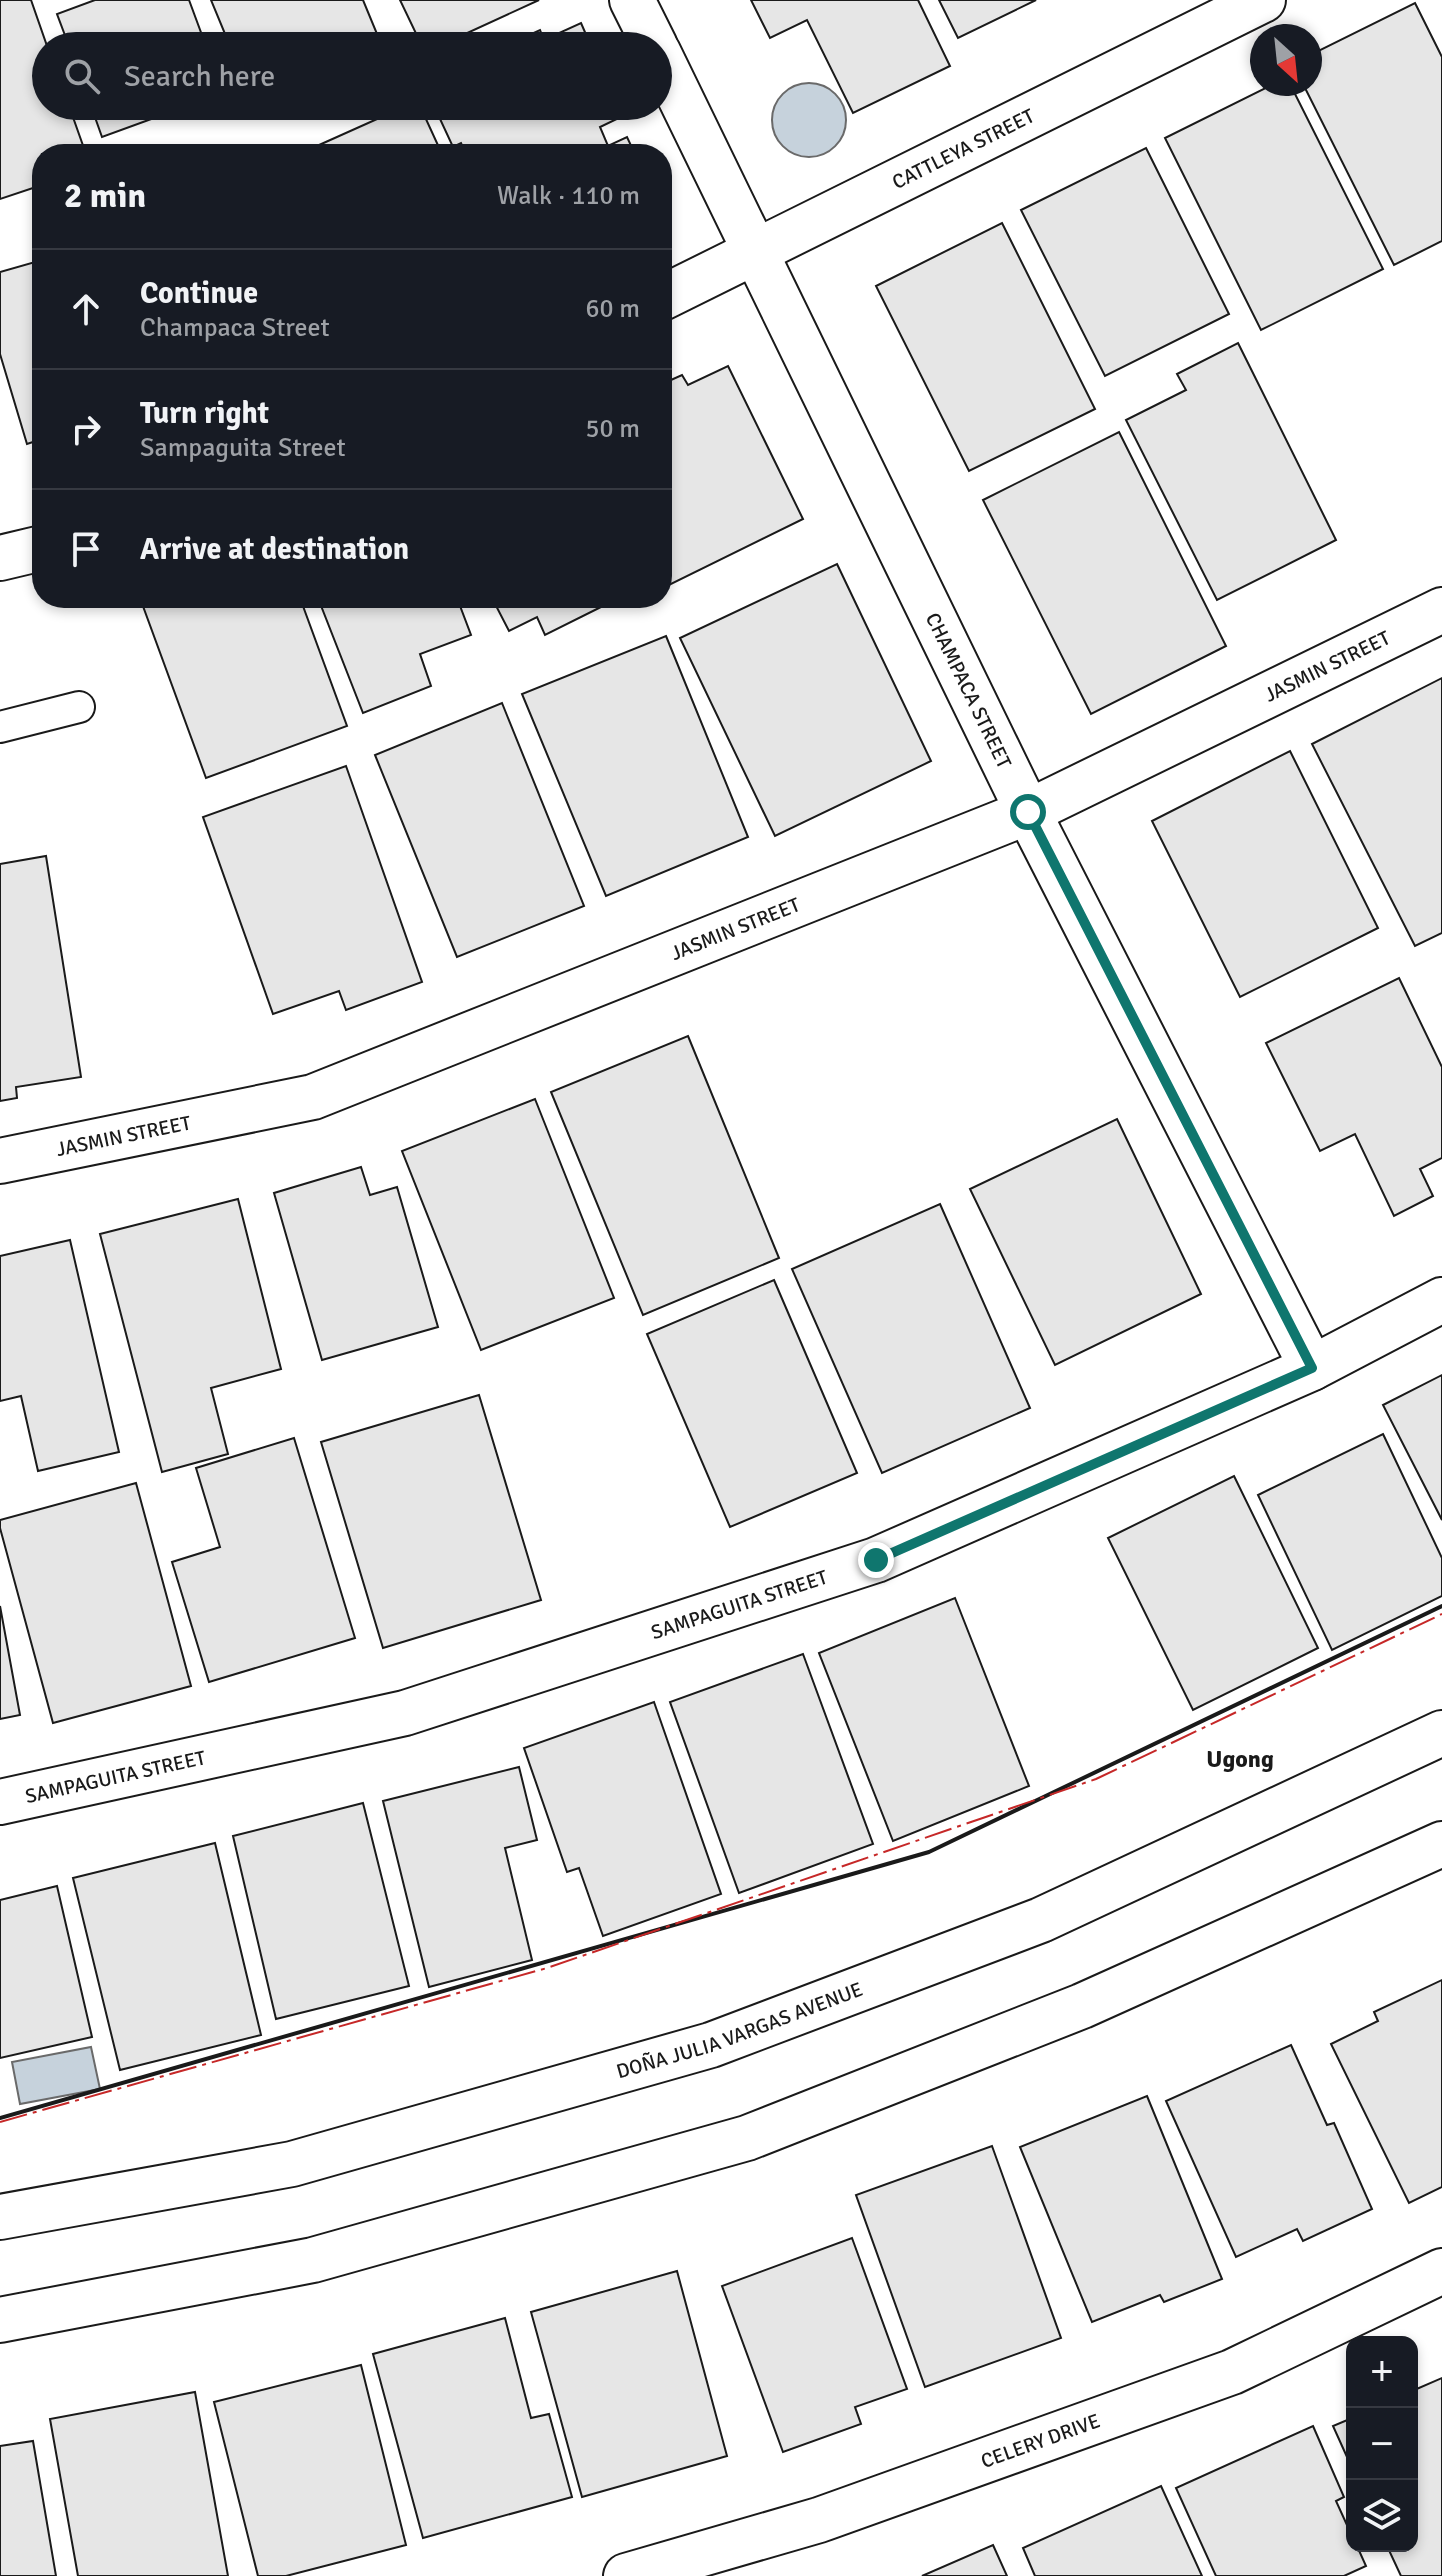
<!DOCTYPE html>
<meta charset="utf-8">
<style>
:root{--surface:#171b24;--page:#242831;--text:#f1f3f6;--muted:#9ea1a6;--line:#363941}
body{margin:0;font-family:Signika,sans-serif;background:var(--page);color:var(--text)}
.controls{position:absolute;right:24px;bottom:24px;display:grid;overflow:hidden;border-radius:16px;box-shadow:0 4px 12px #0003}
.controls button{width:72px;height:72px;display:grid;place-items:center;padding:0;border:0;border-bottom:2px solid var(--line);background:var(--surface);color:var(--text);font:40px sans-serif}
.compass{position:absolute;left:1250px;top:24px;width:72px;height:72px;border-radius:50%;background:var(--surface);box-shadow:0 4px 12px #0003;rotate:153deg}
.stop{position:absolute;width:24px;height:24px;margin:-18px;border:6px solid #0f766e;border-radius:50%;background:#fff}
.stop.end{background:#0f766e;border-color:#fff;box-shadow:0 2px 8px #0008}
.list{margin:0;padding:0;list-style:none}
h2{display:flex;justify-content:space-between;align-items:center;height:104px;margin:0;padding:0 32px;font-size:34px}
h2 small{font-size:26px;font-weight:400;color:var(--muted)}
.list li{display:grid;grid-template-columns:52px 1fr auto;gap:24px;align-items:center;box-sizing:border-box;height:120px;padding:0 32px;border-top:2px solid var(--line)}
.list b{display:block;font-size:30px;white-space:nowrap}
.list p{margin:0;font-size:26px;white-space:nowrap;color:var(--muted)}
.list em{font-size:26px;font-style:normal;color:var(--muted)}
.icon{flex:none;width:44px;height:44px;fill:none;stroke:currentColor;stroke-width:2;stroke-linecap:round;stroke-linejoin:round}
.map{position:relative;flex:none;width:1442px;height:2576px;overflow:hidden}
.search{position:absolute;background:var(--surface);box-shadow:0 4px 12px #0003;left:32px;top:32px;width:640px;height:88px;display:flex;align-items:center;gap:20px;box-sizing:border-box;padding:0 28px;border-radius:44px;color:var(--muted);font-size:30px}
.panel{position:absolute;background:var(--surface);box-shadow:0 4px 12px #0003;left:32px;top:144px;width:640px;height:464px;border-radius:32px}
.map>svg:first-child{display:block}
.water{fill:#c6d2dc;stroke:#6a6a6a;stroke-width:2}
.building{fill:#e6e6e6;stroke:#1a1a1a;stroke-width:2}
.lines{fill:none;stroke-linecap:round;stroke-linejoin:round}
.service-casing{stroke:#1a1a1a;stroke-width:34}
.minor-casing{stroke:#1a1a1a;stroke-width:48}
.secondary-casing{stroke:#1a1a1a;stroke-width:48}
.service{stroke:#fff;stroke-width:30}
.minor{stroke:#fff;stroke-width:44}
.secondary{stroke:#fff;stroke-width:44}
.wall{stroke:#1a1a1a;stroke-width:4}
.power{stroke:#c62828;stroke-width:2;stroke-dasharray:28 6 4 6;stroke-linecap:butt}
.route{stroke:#0f766e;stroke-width:10}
.labels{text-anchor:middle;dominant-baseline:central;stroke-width:6;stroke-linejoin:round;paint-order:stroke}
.street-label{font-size:20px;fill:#1a1a1a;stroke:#fff}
.quarter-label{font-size:24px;font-weight:bold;fill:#1a1a1a;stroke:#fff}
</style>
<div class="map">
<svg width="1442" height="2576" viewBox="0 0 1442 2576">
<rect width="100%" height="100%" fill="#fff"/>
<g class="water">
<circle cx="809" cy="120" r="37"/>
<path d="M 91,2047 L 100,2089 L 20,2104 L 12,2062 Z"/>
</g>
<g class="building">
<path d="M 0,0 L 31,0 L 47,46 L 46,106 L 69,106 L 86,154 L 42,154 L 42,185 L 0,199 Z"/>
<path d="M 95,0 L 189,0 L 206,46 L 69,46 L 57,14 Z"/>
<path d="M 211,0 L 363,0 L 382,46 L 230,46 Z"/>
<path d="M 400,0 L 539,0 L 439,46 L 422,46 Z"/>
<path d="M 751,0 L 918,0 L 950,66 L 853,113 L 807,20 L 770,38 Z"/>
<path d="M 939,0 L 1036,0 L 958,38 Z"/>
<path d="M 1415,3 L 1442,57 L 1442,241 L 1394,265 L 1303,84 L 1310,84 L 1310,55 Z"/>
<path d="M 581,23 L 591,46 L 505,46 L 540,30 L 544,40 Z"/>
<path d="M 1274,84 L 1290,84 L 1383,269 L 1261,330 L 1165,138 Z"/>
<path d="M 91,106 L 187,106 L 102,137 Z"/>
<path d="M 406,106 L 420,106 L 442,154 L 299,154 Z"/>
<path d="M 434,106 L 619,106 L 623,116 L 600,127 L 608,146 L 627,137 L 635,154 L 466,154 L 461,143 L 453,147 Z"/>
<path d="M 1146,148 L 1229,314 L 1105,376 L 1021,210 Z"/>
<path d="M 1002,223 L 1095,409 L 969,471 L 876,286 Z"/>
<path d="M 42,260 L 42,439 L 27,444 L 0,354 L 0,272 Z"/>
<path d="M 1238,343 L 1336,540 L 1217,600 L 1126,420 L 1186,390 L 1177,374 Z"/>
<path d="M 728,366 L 803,519 L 669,585 L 662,571 L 662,384 L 682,375 L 688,385 Z"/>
<path d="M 1119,432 L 1226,646 L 1091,714 L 983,500 Z"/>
<path d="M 837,564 L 931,761 L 775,836 L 680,638 Z"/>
<path d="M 140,598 L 300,598 L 347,726 L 206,778 Z"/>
<path d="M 318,598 L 457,598 L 471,635 L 420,654 L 431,686 L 363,713 Z"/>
<path d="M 492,598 L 619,598 L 545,635 L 537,617 L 509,631 Z"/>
<path d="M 666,636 L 748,837 L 606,896 L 522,694 Z"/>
<path d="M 1442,678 L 1442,933 L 1415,946 L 1312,744 Z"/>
<path d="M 502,703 L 584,906 L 457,957 L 375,755 Z"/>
<path d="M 1290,751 L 1378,928 L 1240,997 L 1152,821 Z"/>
<path d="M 346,766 L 422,982 L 346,1010 L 339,991 L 273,1014 L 203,817 Z"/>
<path d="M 46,856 L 81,1077 L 16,1087 L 17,1098 L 0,1101 L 0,864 Z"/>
<path d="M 1399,978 L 1442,1067 L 1442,1158 L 1420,1169 L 1433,1196 L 1394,1216 L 1355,1134 L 1320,1151 L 1266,1043 Z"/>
<path d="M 688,1036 L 779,1258 L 643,1315 L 551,1092 Z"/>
<path d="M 535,1099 L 614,1298 L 481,1350 L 402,1151 Z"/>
<path d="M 1117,1119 L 1201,1294 L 1055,1365 L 970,1189 Z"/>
<path d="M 361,1167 L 370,1195 L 397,1187 L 438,1327 L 322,1360 L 274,1193 Z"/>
<path d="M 238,1199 L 281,1369 L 211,1388 L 228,1454 L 162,1472 L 100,1234 Z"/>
<path d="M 940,1204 L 1030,1408 L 882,1473 L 792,1269 Z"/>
<path d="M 70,1240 L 119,1452 L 38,1471 L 21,1396 L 0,1401 L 0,1256 Z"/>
<path d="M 774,1280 L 857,1473 L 730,1527 L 647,1334 Z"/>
<path d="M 1442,1375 L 1442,1520 L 1383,1405 Z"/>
<path d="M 479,1395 L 541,1600 L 383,1648 L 321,1442 Z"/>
<path d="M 1383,1434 L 1442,1558 L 1442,1596 L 1332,1650 L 1258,1495 Z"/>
<path d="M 294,1438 L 355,1638 L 209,1682 L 172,1562 L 220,1547 L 196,1468 Z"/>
<path d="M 1234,1476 L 1318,1648 L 1193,1710 L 1108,1538 Z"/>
<path d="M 136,1483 L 191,1686 L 53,1723 L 0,1528 L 0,1520 Z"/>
<path d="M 955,1598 L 1029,1786 L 893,1841 L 819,1653 Z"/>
<path d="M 0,1606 L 20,1715 L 0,1719 Z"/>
<path d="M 803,1654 L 873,1844 L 739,1893 L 670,1702 Z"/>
<path d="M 654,1702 L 721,1894 L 603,1936 L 579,1868 L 567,1872 L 524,1748 Z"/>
<path d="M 519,1767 L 537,1840 L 505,1848 L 532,1960 L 429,1987 L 383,1801 Z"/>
<path d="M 363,1803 L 409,1986 L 276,2019 L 233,1836 Z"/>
<path d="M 215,1843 L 261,2035 L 120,2070 L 73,1878 Z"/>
<path d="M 57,1886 L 92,2037 L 0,2058 L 0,1900 Z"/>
<path d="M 1442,1980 L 1442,2187 L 1409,2203 L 1331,2044 L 1378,2021 L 1374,2012 Z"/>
<path d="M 1291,2045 L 1327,2125 L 1334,2123 L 1372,2209 L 1303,2241 L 1297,2229 L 1236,2257 L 1166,2101 Z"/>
<path d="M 1147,2096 L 1222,2279 L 1164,2302 L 1160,2295 L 1092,2322 L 1020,2147 Z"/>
<path d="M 992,2146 L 1061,2338 L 925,2387 L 856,2195 Z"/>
<path d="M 852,2238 L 907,2389 L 855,2407 L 861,2424 L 783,2452 L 722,2286 Z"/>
<path d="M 677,2271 L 727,2456 L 582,2497 L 531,2312 Z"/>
<path d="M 505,2318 L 531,2418 L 549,2414 L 572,2497 L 423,2538 L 373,2354 Z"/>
<path d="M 361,2365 L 406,2545 L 286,2576 L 258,2576 L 214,2402 Z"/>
<path d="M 1442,2378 L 1442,2576 L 1401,2576 L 1387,2546 L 1412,2546 L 1412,2391 Z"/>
<path d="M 195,2392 L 228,2576 L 78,2576 L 50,2419 Z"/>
<path d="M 1352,2418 L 1352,2468 L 1333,2426 Z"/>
<path d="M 1313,2426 L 1344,2497 L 1336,2501 L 1352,2536 L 1352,2546 L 1357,2546 L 1366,2566 L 1344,2576 L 1216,2576 L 1176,2488 Z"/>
<path d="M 33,2441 L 56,2576 L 0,2576 L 0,2446 Z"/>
<path d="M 1161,2486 L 1202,2576 L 1035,2576 L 1023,2548 Z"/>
<path d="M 993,2545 L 1007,2576 L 922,2576 Z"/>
</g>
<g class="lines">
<g class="service-casing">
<path id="service" d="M 0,727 L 79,707"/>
</g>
<g class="minor-casing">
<g id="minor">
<path d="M 632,0 L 655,46"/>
<path id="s1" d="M 658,52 L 1028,812 L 1312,1368"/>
<path id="s2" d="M 662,298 L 1263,0"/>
<path d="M 0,558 L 42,548"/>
<path id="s3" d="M 0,1161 L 313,1097 L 1028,812 L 1442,610"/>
<path id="s4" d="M 0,1802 L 405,1713 L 876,1560 L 1312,1368 L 1442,1300"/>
<path id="s5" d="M 626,2576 L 819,2520 L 1232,2372 L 1442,2271"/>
</g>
</g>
<g class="secondary-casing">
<g id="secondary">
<path id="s6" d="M 0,2217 L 292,2164 L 711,2045 L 1041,1920 L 1442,1733"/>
<path d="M 0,2320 L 313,2260 L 747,2138 L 1082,2006 L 1442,1844"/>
</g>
</g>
<use href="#service" class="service"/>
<use href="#minor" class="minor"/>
<use href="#secondary" class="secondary"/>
<path class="wall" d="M 0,2118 L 929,1852 L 1442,1606"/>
<path class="power" d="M 0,2122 L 547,1968 L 1096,1779 L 1442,1614"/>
</g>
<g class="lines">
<path class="route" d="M 876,1560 L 1312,1368 L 1028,812"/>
</g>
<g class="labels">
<g class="street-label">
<text stroke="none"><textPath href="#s2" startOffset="336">CATTLEYA STREET</textPath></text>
<text stroke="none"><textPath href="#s3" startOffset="1422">JASMIN STREET</textPath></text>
<text stroke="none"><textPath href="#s1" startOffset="710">CHAMPACA STREET</textPath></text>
<text stroke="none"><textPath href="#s3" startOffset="774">JASMIN STREET</textPath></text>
<text stroke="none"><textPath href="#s3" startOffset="126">JASMIN STREET</textPath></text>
<text stroke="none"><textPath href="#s4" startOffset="766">SAMPAGUITA STREET</textPath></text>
<text stroke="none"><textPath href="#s4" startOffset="118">SAMPAGUITA STREET</textPath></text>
<text stroke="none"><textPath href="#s6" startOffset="764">DOÑA JULIA VARGAS AVENUE</textPath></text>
<text stroke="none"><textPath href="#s5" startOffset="436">CELERY DRIVE</textPath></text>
</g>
<g class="quarter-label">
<text x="1240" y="1759">Ugong</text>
</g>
</g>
</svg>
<div class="controls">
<button>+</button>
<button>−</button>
<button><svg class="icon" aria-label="layers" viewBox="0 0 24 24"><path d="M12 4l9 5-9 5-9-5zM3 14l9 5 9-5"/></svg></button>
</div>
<svg class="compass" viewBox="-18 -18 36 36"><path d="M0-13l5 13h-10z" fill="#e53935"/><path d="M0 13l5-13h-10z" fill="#9ea1a6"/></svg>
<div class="stop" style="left:1028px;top:812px"></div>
<div class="stop end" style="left:876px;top:1560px"></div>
<div class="search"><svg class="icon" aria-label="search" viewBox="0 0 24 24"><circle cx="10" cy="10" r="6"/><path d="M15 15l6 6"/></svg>Search here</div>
<section class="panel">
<h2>2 min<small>Walk · 110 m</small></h2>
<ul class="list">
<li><svg class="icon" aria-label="ahead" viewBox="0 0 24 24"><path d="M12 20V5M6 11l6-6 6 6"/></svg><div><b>Continue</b><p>Champaca Street</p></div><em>60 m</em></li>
<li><svg class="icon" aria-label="right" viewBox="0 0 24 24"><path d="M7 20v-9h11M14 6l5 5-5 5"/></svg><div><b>Turn right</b><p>Sampaguita Street</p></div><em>50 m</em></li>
<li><svg class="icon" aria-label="arrive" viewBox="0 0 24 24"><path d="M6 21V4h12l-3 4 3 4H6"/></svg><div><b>Arrive at destination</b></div></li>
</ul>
</section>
</div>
